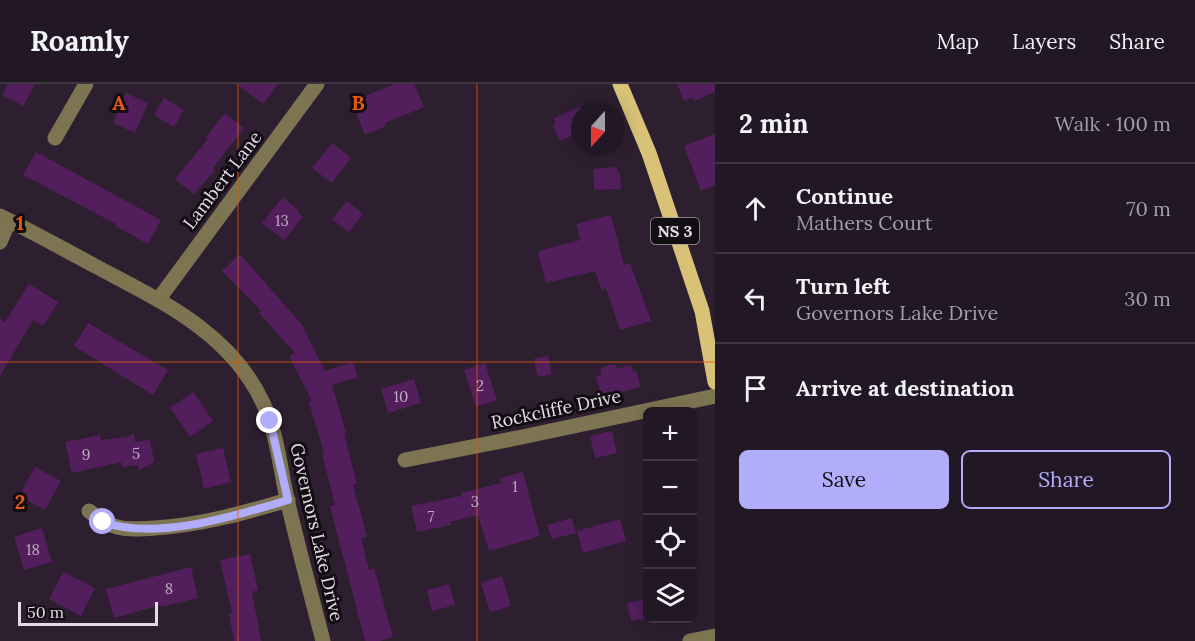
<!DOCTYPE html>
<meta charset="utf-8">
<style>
:root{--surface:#221724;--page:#2a202c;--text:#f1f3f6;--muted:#a29fa6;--line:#3f3641;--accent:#b1adfa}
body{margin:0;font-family:Lora,serif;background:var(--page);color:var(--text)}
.controls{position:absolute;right:18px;bottom:18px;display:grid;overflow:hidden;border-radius:9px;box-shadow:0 3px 15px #0003}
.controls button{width:54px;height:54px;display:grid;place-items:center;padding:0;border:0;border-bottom:2px solid var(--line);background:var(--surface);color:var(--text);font:30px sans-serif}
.compass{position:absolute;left:571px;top:18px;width:54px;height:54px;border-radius:50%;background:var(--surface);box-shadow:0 3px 15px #0003;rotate:201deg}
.scale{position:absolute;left:18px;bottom:15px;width:140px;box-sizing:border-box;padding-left:6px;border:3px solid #e5dbe6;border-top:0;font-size:16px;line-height:21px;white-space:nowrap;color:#e5dbe6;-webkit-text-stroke:4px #120c13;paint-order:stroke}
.stop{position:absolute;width:18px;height:18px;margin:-14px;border:4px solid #b1adfa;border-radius:50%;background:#fff}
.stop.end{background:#b1adfa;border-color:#fff;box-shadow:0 2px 6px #0008}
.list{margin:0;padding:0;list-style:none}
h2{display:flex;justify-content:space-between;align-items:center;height:78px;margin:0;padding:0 24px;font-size:26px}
h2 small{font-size:20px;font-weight:400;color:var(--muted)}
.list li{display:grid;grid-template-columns:39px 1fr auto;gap:18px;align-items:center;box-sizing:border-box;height:90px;padding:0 24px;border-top:2px solid var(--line)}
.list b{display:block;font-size:22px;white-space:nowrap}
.list p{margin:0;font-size:20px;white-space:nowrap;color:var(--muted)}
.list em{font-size:20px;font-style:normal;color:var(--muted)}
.actions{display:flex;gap:12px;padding:18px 24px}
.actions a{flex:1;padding:14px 0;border:2px solid var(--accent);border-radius:9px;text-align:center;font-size:21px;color:var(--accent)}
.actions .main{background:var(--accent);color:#111}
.icon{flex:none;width:33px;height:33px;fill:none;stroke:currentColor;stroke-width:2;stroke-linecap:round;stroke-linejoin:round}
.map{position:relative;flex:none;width:715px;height:557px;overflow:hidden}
header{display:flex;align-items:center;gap:36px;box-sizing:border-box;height:84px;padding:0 30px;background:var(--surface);border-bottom:2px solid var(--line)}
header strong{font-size:28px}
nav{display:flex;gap:33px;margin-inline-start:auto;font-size:21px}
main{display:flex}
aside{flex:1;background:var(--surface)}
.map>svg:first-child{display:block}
.building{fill:#521f5c}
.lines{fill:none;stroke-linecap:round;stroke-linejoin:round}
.minor{stroke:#7d7451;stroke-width:15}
.major{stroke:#d7c277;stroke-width:15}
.route{stroke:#b1adfa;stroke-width:8}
.grid{fill:none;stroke:#e8590c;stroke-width:1.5;stroke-opacity:0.55}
.labels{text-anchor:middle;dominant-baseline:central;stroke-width:6;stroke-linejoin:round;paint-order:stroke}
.number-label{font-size:15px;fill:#c0acc4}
.shield{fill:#120c13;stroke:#a69da7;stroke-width:1.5}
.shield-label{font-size:16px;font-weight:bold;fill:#e5dbe6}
.street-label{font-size:18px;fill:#e5dbe6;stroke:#120c13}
.grid-label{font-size:20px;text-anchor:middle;font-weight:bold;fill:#e8590c;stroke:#120c13;stroke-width:6;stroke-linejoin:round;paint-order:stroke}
</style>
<header>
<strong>Roamly</strong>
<nav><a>Map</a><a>Layers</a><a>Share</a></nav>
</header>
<main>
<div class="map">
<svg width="715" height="557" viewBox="0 0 715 557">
<rect width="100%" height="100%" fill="#2e1f30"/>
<g class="building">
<path d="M 8,0 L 35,0 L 23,22 L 2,11 Z"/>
<path d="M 237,0 L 278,0 L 263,20 Z"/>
<path d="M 395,0 L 414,0 L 424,23 L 385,39 L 386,42 L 365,51 L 352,17 Z"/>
<path d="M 677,0 L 715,0 L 715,8 L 694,17 L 692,14 L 684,17 Z"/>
<path d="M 126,9 L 148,19 L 135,49 L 113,39 Z"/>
<path d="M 164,14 L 184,26 L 174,43 L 154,31 Z"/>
<path d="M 580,23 L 580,48 L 560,57 L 553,41 L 556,40 L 554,34 Z"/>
<path d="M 225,29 L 244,44 L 213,84 L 215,86 L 194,110 L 175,95 L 208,55 L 206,53 Z"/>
<path d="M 715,50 L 715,101 L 701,107 L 684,62 Z"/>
<path d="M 332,59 L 351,74 L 332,99 L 312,84 Z"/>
<path d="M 36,68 L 161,136 L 148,160 L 115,142 L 116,140 L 23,91 Z"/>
<path d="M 617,83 L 617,89 L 620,89 L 621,105 L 594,106 L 593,85 Z"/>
<path d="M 283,113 L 298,126 L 297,128 L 303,133 L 284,156 L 262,139 Z"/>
<path d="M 347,117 L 363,130 L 349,148 L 332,135 Z"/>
<path d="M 611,131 L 624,181 L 630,179 L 651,237 L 620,246 L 606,204 L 602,206 L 595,187 L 546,199 L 538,169 L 540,167 L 580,156 L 576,140 Z"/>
<path d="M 240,170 L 302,241 L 325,287 L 353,278 L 358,293 L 332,301 L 346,349 L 344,349 L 357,400 L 353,401 L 367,453 L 361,454 L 369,486 L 374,484 L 393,553 L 380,557 L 365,557 L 330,422 L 335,421 L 322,370 L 324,369 L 309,318 L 312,317 L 289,272 L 295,269 L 259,229 L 261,227 L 222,187 Z"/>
<path d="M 29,200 L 58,218 L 43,242 L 33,236 L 0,292 L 0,235 L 5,238 Z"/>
<path d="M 88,239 L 168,286 L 153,311 L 74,262 Z"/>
<path d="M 548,272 L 552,290 L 538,293 L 534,275 Z"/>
<path d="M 485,279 L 497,316 L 476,323 L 464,286 Z"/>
<path d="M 615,280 L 617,285 L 631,281 L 633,288 L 636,287 L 641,303 L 601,313 L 596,292 L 602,291 L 600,284 Z"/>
<path d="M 414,295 L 421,319 L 388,329 L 381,305 Z"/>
<path d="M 193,308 L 213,337 L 190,353 L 170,324 Z"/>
<path d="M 612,347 L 617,369 L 595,374 L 590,352 Z"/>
<path d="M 134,349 L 135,358 L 150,356 L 154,377 L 139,387 L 138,381 L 122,383 L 121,378 L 72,389 L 65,358 L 100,351 L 101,356 L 128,353 Z"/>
<path d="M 223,364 L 231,398 L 204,405 L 196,370 Z"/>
<path d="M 35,383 L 61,397 L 45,426 L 19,412 Z"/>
<path d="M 523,388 L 540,452 L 489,467 L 478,431 L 450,438 L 451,441 L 417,448 L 411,422 L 461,412 L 461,409 L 501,399 L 500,394 Z"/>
<path d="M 572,434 L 576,449 L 552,455 L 547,441 Z"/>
<path d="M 620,435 L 626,457 L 583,469 L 577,447 Z"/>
<path d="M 42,444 L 52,478 L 24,486 L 14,453 Z"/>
<path d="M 250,470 L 258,506 L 252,508 L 261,557 L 234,557 L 229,530 L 232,529 L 220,476 Z"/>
<path d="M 191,483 L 198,514 L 161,523 L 161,521 L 114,534 L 106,505 Z"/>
<path d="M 63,488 L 95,504 L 81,532 L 49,515 Z"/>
<path d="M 502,492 L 511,522 L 490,528 L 481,499 Z"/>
<path d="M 449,500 L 455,521 L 432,527 L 427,506 Z"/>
<path d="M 648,515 L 648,534 L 631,537 L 627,519 Z"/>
</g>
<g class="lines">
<g class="minor">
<path d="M 55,54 L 86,0"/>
<path d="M 0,132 C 33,148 65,166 97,183 C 161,217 231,249 263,319 C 277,349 280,383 287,415 C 298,463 311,510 323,557"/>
<path d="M 0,158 L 9,137"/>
<path d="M 158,216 L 317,0"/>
<path d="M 405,376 L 522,353 L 715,312"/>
<path d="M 89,427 C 98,434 106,440 117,443 C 129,446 142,445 155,444 C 201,441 244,429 288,416"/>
<path d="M 690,557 L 715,552"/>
</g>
<path class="major" d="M 620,0 L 649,69 L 702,227 L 715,298"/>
</g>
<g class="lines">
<path class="route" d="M 103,438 C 156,457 235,432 288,416 L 270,337"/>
</g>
<path class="grid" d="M 238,0 L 238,557M 477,0 L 477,557M 0,278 L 715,278"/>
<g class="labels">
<g class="number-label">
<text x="282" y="136">13</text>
<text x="480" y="301">2</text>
<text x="401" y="312">10</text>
<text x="136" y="369">5</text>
<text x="86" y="370">9</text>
<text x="515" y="402">1</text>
<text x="475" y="417">3</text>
<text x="431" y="432">7</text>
<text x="33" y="465">18</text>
<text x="169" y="504">8</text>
</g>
<rect class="shield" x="651" y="134" width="48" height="26" rx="4.5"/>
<g class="shield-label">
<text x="675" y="147">NS 3</text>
</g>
<g class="street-label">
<text transform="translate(222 96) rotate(-53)">Lambert Lane</text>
<text transform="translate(556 325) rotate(-12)">Rockcliffe Drive</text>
<text transform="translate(317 448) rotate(77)">Governors Lake Drive</text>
</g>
</g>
<g class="grid-label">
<text x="119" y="26">A</text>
<text x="358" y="26">B</text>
<text x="20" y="146">1</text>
<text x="20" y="425">2</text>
</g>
</svg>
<div class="controls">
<button>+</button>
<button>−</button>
<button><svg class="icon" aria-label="locate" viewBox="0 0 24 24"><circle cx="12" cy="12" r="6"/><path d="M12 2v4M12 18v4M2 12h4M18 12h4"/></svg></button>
<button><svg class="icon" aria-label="layers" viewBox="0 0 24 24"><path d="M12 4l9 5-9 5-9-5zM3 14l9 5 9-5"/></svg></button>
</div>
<svg class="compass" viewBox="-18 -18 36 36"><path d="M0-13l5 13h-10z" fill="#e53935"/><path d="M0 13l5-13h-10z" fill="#a29fa6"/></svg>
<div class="scale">50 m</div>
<div class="stop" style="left:103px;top:438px"></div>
<div class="stop end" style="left:270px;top:337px"></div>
</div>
<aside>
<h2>2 min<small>Walk · 100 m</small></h2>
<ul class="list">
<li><svg class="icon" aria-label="ahead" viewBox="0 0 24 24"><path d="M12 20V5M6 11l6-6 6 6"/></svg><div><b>Continue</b><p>Mathers Court</p></div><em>70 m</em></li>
<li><svg class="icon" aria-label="left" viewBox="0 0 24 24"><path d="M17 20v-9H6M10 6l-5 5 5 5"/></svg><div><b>Turn left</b><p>Governors Lake Drive</p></div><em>30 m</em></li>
<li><svg class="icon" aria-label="arrive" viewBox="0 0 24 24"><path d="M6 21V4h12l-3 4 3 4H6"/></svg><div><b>Arrive at destination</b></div></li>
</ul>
<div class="actions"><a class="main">Save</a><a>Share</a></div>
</aside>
</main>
